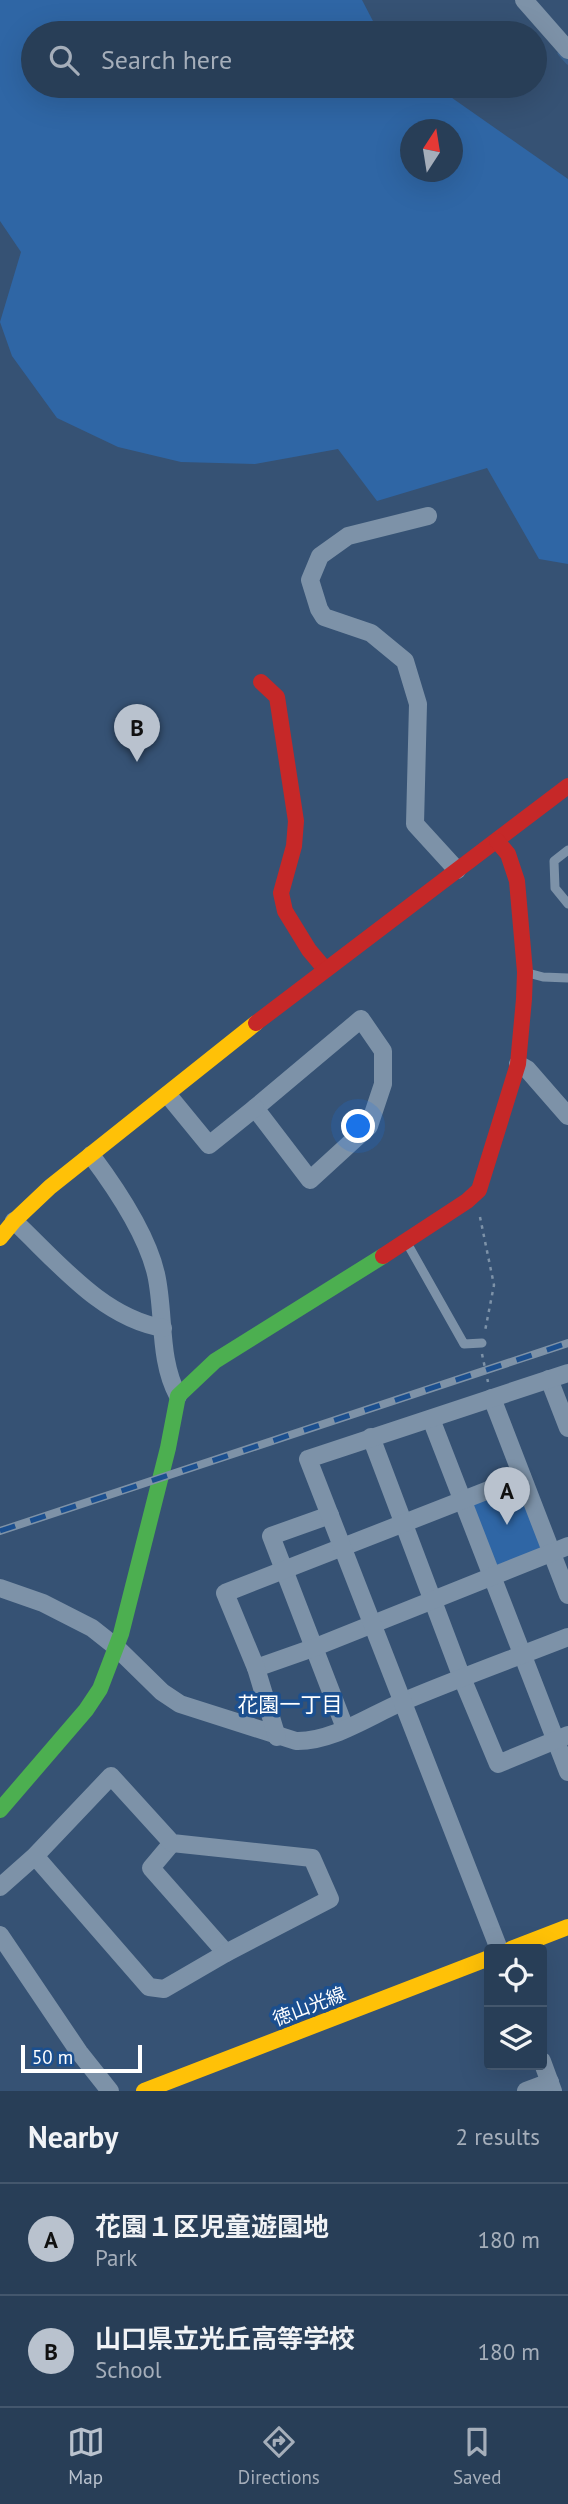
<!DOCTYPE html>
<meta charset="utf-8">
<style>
:root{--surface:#283e57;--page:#30455d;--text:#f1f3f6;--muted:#a5aeba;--line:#44576d;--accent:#b9c2ce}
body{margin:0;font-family:"PT Sans","Noto Sans JP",sans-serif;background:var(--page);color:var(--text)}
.controls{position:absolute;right:21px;bottom:21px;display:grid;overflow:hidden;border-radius:7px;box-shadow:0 7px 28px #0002}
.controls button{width:63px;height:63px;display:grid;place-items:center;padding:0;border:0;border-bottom:2px solid var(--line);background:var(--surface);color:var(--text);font:35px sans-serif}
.compass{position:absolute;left:400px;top:119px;width:63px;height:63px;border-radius:50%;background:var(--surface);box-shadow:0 7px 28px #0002;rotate:12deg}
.scale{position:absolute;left:21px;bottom:18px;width:121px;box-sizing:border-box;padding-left:7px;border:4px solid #fff;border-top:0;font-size:19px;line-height:24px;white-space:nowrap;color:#fff;-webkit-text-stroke:5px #1b4f8f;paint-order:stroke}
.you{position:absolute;left:359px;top:1127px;width:24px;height:24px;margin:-18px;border:5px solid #fff;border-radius:50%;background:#1a73e8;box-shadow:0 0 0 10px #1a73e833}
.badge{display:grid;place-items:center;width:46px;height:46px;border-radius:50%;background:var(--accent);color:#111;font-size:23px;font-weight:700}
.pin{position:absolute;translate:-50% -58px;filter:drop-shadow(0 2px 4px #0008)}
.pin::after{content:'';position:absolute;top:37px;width:24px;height:21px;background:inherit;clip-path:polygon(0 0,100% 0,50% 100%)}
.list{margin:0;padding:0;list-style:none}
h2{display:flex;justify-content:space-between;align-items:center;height:91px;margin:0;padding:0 28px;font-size:30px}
h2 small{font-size:23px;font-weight:400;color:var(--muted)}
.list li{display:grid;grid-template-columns:46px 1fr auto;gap:21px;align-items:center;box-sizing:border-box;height:112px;padding:0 28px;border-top:2px solid var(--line)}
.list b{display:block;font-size:26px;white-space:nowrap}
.list p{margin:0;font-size:23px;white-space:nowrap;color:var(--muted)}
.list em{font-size:23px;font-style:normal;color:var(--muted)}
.icon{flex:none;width:38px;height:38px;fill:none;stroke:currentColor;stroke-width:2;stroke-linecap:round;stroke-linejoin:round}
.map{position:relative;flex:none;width:568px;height:2091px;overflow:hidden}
.search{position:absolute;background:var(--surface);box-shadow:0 7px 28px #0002;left:21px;right:21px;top:21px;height:77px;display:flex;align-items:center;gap:18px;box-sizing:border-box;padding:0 24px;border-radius:38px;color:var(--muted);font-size:26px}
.sheet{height:315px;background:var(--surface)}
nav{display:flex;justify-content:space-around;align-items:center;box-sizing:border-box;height:98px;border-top:2px solid var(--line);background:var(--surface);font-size:19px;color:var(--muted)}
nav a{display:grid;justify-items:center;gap:4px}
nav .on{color:var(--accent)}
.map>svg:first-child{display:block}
.green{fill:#2f66a5;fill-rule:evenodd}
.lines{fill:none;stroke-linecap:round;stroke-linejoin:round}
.stream{stroke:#3b618d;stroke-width:5}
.path{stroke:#7d92a8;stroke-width:2.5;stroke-dasharray:3.5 5;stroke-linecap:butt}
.lane{stroke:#7d92a8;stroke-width:9}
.street{stroke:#7d92a8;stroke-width:18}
.fast{stroke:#4caf50;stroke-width:16}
.slow{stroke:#ffc107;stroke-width:16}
.jam{stroke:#c62828;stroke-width:16}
.rail-casing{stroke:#7e92a7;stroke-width:8}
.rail{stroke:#1b4f8f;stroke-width:5;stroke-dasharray:16;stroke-linecap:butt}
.labels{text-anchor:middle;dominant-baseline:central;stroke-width:7;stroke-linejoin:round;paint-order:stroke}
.street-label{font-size:19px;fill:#fff;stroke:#1b4f8f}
.neighbourhood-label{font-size:21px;fill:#fff;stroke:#1b4f8f}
</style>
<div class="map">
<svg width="568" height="2091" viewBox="0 0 568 2091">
<rect width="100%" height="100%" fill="#365274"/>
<g class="green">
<path d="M 0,0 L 362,0 L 374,23 L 384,33 L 33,33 L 33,86 L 435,86 L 568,179 L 568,564 L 539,559 L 487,468 L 377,501 L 338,449 L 255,464 L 181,462 L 118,447 L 57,418 L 12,356 L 0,322 L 21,252 L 0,221 ZM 410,130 L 452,130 L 452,172 L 410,172 Z"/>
<path d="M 519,1482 L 544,1548 L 495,1566 L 470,1502 Z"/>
</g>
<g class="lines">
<path class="stream" d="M 560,53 L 568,62"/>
<g class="path">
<path d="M 480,1217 L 494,1285 L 485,1331"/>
<path d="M 482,1354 L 488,1382"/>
</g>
<g class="lane">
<path d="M 568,850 L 554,861 L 555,888 L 568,904"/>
<path d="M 528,973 L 543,977 L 568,978"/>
<path d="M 407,1243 L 464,1344 L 482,1343"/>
</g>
<g class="street">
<path d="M 524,0 L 568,50"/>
<path d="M 428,516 L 348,536 L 320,556 L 310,580 L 319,609 L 324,617 L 371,633 L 405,661 L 418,704 L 415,824 L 457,870"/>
<path d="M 361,1019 L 383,1051 L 383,1084 L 369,1126 L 310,1180 L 255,1108 Z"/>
<path d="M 518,1064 L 527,1069 L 568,1116"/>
<path d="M 168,1095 L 209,1145 L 255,1108"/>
<path d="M 91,1155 C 115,1187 147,1235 156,1274 C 165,1314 158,1359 178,1396"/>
<path d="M 14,1221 C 57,1261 102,1318 163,1328"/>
<path d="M 549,1379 L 568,1428"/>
<path d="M 492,1398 L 568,1595"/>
<path d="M 431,1419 L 568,1772"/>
<path d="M 371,1437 L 462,1678 L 498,1764 L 568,1735"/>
<path d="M 330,1515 L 271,1536 L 345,1728"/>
<path d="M 0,1588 L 43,1603 L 92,1628 L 116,1647 L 162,1692 L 180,1704 L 296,1741 C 332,1742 369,1716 402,1702 C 456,1679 512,1659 568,1637"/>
<path d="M 256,1668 L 313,1648 L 568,1546"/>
<path d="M 277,1737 L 256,1668 L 225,1593 L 522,1477"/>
<path d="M 172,1843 L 151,1868 L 226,1953"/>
<path d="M 0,1887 L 35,1856 L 111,1776 L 172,1843 L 312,1858 L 330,1899 L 226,1953 L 164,1989 L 149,1987 L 35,1856"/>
<path d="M 0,1935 L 79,2052 L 110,2091"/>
<path d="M 499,1949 L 308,1459 L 568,1373"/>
<path d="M 542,2061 L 553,2091"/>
<path d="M 526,2091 L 550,2082"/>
</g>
<path class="fast" d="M 0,1810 L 86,1710 L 100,1689 L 121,1634 L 168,1448 L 178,1396 L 215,1361 L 383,1256"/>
<g class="slow">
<path d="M 0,1238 L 14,1221 L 50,1187 L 256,1023"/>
<path d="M 511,1949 L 568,1927"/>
<path d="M 144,2091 L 489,1958"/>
</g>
<g class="jam">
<path d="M 261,682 L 277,697 L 296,821 L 294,846 L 281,893 L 285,911 L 309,950 L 325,969"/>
<path d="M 256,1023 L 568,786"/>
<path d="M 383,1256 L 467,1201 L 479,1190 L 518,1064 L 524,999 L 525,972 L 517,881 L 508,854 L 497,841"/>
</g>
<g class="rail-casing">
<path id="rail" d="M 0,1531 L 568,1343"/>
</g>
<use href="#rail" class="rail"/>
</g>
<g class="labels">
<g class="street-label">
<text transform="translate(309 2006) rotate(-21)">徳山光線</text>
</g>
<g class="neighbourhood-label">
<text x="290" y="1704">花園一丁目</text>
</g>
</g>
</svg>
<div class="controls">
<button><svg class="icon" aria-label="locate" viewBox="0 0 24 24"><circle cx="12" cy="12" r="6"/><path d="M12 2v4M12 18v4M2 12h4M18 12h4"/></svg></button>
<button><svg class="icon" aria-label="layers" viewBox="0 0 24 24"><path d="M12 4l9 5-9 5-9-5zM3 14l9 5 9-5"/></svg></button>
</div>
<svg class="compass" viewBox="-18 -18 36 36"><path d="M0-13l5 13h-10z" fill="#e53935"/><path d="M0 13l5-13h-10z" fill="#a5aeba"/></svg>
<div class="scale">50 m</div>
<div class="you"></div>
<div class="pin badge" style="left:507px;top:1525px">A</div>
<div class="pin badge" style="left:137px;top:762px">B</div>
<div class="search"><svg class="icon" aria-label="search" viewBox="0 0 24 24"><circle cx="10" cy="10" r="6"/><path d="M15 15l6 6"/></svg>Search here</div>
</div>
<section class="sheet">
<h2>Nearby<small>2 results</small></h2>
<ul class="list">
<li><span class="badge">A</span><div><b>花園１区児童遊園地</b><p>Park</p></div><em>180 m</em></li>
<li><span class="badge">B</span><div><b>山口県立光丘高等学校</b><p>School</p></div><em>180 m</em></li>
</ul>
</section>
<nav>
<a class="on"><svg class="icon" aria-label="map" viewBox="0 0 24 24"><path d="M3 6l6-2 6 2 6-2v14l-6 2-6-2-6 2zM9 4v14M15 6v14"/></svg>Map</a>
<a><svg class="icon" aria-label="directions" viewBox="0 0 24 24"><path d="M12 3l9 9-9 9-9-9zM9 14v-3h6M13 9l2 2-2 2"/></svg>Directions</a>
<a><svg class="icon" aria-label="saved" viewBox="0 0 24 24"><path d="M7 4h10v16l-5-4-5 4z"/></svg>Saved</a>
</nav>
